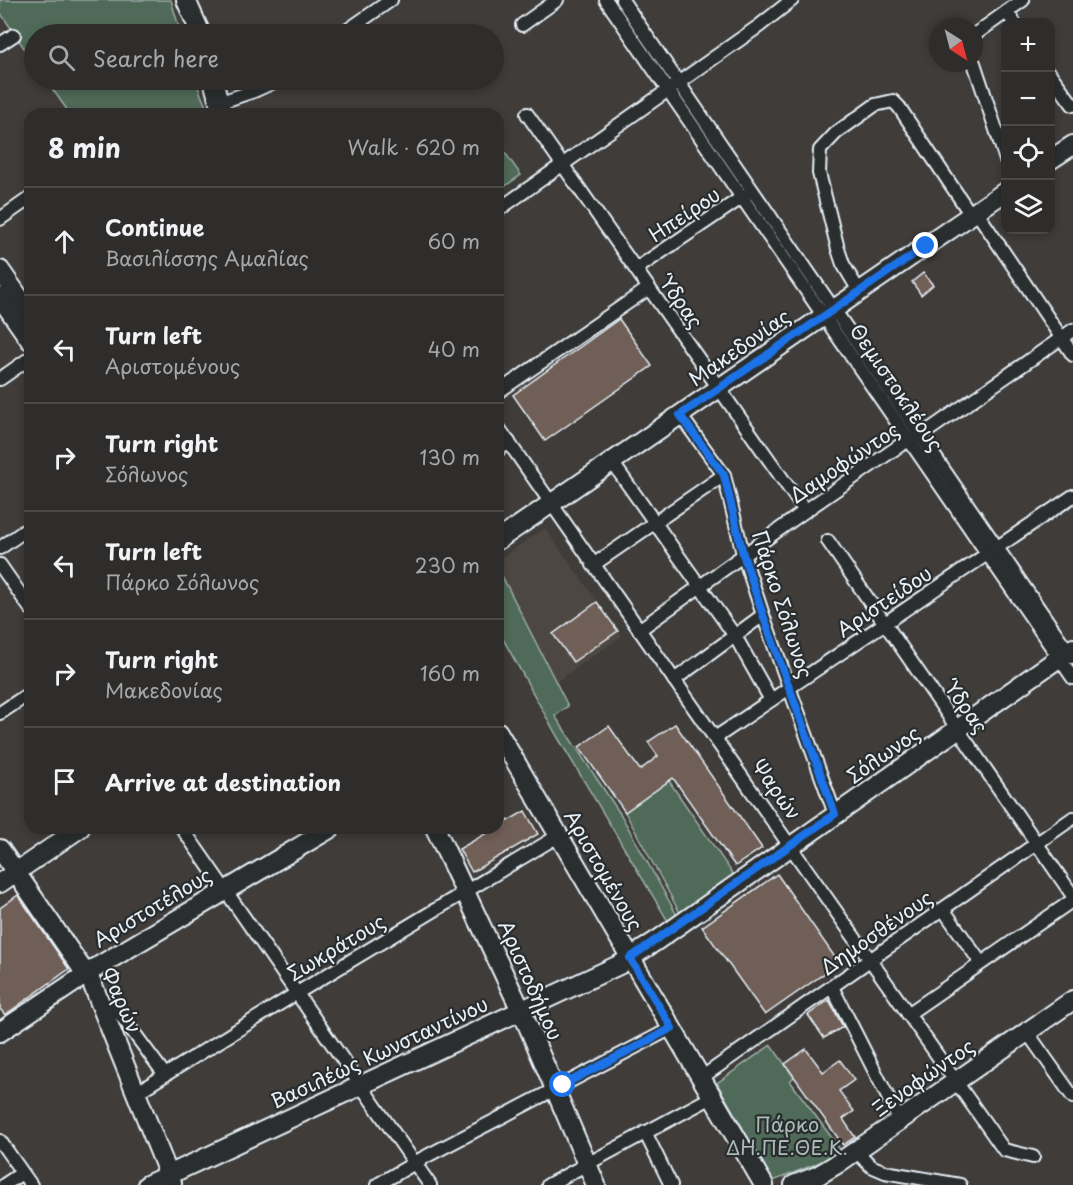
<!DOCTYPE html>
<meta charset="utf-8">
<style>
:root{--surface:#2f2d2c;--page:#3b3938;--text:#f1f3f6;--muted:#a7a8a9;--line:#4a4948}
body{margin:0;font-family:"Playpen Sans",sans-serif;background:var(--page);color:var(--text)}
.controls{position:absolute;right:18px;top:18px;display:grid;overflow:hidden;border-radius:12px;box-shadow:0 3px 9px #0003}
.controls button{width:54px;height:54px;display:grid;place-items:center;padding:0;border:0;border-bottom:2px solid var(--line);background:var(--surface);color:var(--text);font:30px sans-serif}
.compass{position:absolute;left:929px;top:18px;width:54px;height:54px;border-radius:50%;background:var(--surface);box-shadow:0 3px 9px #0003;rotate:144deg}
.stop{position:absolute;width:18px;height:18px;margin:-14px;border:4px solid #1a73e8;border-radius:50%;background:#fff}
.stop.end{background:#1a73e8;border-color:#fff;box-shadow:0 2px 6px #0008}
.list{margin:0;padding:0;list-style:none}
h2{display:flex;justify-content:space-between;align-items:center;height:78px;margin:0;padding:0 24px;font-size:26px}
h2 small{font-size:20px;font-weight:400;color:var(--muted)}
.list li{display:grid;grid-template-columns:39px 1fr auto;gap:18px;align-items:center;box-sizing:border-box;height:108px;padding:0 24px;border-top:2px solid var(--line)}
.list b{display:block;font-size:22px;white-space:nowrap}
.list p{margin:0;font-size:20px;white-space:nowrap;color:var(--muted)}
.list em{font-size:20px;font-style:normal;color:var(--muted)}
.icon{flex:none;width:33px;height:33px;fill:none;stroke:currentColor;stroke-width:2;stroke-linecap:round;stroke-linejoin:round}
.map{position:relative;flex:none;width:1073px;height:1185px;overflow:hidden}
.search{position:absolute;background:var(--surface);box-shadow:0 3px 9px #0003;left:24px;top:24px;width:480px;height:66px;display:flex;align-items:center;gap:15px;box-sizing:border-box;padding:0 21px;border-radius:33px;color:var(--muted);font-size:22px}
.panel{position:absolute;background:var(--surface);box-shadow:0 3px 9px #0003;left:24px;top:108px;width:480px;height:726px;border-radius:18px}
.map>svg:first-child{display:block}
.built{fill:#4d4643}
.green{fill:#4f6a59;stroke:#9caea8;stroke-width:1.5}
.building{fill:#6f5e57;stroke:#e8f1f8;stroke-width:1.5}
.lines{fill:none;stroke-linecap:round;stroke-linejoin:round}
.street-casing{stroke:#e8f1f8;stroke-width:16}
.secondary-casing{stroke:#e8f1f8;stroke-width:22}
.street{stroke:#2a2d2e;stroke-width:12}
.secondary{stroke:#2a2d2e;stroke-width:18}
.route{stroke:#1a73e8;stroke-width:8}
.labels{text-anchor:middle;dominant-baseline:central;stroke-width:4.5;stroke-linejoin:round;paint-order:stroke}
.street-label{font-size:20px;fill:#e8f1f8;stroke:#2a2d2e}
.park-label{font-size:20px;fill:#abbbb8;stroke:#2a2d2e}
</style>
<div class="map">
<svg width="1073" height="1185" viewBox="0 0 1073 1185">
<rect width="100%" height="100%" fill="#3f3c3a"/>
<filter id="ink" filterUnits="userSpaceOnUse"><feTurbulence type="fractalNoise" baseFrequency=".0167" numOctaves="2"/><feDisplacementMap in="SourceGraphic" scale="12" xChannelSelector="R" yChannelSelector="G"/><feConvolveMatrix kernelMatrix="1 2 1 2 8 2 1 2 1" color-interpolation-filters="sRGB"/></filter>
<g filter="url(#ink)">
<path class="built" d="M 545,528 L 622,636 L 556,682 L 498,568 L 498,560 Z"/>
<g class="green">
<path d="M 0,0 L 171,0 L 181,34 L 34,34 L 34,63 L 0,12 Z"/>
<path d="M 46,80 L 195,80 L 209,114 L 70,114 Z"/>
<path d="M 498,143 L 521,175 L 498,191 Z"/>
<path d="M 498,568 L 568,706 L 555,716 L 621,815 L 678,917 L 669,923 L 557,736 L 498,630 Z"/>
<path d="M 669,781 L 735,877 L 681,915 L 625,812 Z"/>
<path d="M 771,1045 L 794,1077 L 790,1081 L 843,1153 L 773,1181 L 717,1083 Z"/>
</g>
<g class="building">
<path d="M 923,273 L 933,285 L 921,295 L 912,282 Z"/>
<path d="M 619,319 L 652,366 L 545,441 L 513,395 Z"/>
<path d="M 597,602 L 618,631 L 573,662 L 553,634 Z"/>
<path d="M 675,724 L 762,848 L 735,866 L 673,778 L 625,812 L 579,747 L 609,726 L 640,770 L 658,756 L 648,742 Z"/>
<path d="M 525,811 L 538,834 L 472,872 L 459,849 Z"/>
<path d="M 777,874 L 839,963 L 765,1015 L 702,927 Z"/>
<path d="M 18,895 L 69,969 L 5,1015 L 0,1009 L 0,908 Z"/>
<path d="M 829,1000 L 843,1027 L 824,1038 L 808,1015 Z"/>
<path d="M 806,1049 L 823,1072 L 840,1060 L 854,1080 L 839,1091 L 854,1111 L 843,1119 L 855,1137 L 843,1145 L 785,1064 Z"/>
</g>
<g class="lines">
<g class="street-casing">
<g id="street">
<path d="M 606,0 L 1073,678"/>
<path d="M 622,0 L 1072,657"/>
<path d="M 1006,12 L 1014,22"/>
<path d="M 522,25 L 557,0"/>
<path d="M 342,34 L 391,0"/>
<path d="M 974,35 L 1023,0"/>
<path d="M 0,44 L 14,35"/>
<path d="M 974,63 L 1006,160"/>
<path d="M 1050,74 L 1073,105"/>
<path d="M 218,103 L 254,91 L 278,80"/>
<path d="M 527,114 L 805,511"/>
<path d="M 498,210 L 759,26 L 792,0"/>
<path d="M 976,211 L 1073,355"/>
<path d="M 0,219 L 30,198"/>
<path d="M 636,269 L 747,194"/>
<path d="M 859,291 L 843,264 L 838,249 L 819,173 L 820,150 L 836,133 L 875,105 L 893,101 L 899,107 L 971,215"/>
<path d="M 0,379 L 30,358"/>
<path d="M 498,392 L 649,288"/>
<path d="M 680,415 L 724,475 L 743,554 L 763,615 L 835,814"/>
<path d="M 498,427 L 790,846 L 1004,1150 L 1033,1157"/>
<path d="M 498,450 L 509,442"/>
<path d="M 612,462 L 735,636 L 771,700"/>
<path d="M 828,541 L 1073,896"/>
<path d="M 0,548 L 30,527"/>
<path d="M 0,565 L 30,608"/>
<path d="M 593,565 L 724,475"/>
<path d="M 639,630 L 805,511 L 899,446 L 932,428 L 1073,330"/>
<path d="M 674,680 L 763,615"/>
<path d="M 0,713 L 30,693"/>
<path d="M 715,738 L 1073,496"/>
<path d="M 182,828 L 430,1185"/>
<path d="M 943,909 L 981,963"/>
<path d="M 832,987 L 900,1121"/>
<path d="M 102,1005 L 111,1007 L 120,1014 L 165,1075"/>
<path d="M 908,1014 L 1073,900"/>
<path d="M 1027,1032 L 1073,1097"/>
<path d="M 701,1078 L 1073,818"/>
<path d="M 136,1093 L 297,993 L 558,836"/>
<path d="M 645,1132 L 671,1185"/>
<path d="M 0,1141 L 31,1185"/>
<path d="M 856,1151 L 871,1166 L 885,1172 L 960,1185"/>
<path d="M 4,1185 L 22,1173"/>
<path d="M 377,1185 L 425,1157 L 672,1028"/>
<path d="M 548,1185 L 712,1097"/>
</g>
</g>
<g class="secondary-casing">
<g id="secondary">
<path d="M 186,0 L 201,34"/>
<path d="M 213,80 L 222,114"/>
<path d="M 1050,160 L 1073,145"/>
<path d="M 0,270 L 30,313"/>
<path d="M 0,297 L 30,340"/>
<path d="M 498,540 L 1006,191"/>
<path d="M 498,732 L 764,1185"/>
<path d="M 435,828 L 525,1019 L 596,1185"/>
<path d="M 0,849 L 92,983 L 172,1183"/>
<path d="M 0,883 L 80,828"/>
<path d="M 0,1032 L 97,967 L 331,828"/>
<path d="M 147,1185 L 621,964 L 659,939 L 1073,648"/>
<path d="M 794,1185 L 817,1176 L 837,1164 L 1073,1000"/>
</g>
</g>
<use href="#street" class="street"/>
<use href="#secondary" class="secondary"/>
</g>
</g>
<g class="lines" filter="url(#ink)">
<path class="route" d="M 563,1085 L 672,1028 L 630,958 L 835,814 L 763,615 L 743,554 L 724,475 L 680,415 L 926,246"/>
</g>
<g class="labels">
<g class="street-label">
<text transform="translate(684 214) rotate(-34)">Ηπείρου</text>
<text transform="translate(682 302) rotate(55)">Ύδρας</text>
<text transform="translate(739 347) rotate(-35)">Μακεδονίας</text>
<text transform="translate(897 387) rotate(56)">Θεμιστοκλέους</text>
<text transform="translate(844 462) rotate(-34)">Δαμοφώντος</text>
<text transform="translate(884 601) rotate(-34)">Αριστείδου</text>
<text transform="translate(783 604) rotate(72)">Πάρκο Σόλωνος</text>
<text transform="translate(967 707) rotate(55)">Ύδρας</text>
<text transform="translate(883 754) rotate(-35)">Σόλωνος</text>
<text transform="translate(777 789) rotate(55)">Ψαρών</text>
<text transform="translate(604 870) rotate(60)">Αριστομένους</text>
<text transform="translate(152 907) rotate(-31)">Αριστοτέλους</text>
<text transform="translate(876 932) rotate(-35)">Δημοσθένους</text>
<text transform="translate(336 947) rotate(-31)">Σωκράτους</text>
<text transform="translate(531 980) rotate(66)">Αριστοδήμου</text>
<text transform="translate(122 1000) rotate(66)">Φαρών</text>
<text transform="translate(379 1052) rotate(-25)">Βασιλέως Κωνσταντίνου</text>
<text transform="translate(923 1077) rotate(-35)">Ξενοφώντος</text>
</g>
<g class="park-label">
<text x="787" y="1124">Πάρκο<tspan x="787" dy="23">ΔΗ.ΠΕ.ΘΕ.Κ.</tspan></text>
</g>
</g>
</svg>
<div class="controls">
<button>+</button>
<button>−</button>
<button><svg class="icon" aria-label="locate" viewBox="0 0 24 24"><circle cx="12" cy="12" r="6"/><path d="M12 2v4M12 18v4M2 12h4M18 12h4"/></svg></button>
<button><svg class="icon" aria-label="layers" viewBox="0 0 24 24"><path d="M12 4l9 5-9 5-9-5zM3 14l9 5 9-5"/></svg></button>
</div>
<svg class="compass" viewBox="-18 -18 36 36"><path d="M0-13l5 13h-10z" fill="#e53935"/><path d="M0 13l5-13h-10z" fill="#a7a8a9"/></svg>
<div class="stop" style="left:563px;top:1085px"></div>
<div class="stop end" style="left:926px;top:246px"></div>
<div class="search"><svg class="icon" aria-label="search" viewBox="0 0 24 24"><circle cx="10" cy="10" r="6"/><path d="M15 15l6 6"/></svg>Search here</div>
<section class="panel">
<h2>8 min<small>Walk · 620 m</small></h2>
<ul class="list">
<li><svg class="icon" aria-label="ahead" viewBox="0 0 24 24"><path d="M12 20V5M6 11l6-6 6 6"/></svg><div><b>Continue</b><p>Βασιλίσσης Αμαλίας</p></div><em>60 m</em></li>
<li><svg class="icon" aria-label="left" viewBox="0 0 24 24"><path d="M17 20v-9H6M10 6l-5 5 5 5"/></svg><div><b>Turn left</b><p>Αριστομένους</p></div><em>40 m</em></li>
<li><svg class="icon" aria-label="right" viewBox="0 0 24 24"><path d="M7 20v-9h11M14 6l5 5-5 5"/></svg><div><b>Turn right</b><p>Σόλωνος</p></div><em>130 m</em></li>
<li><svg class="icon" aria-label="left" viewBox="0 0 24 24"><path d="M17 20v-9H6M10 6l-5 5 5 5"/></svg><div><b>Turn left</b><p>Πάρκο Σόλωνος</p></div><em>230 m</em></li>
<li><svg class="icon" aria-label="right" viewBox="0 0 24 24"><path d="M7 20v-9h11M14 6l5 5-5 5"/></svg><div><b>Turn right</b><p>Μακεδονίας</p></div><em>160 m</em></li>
<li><svg class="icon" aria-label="arrive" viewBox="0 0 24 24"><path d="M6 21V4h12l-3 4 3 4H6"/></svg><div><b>Arrive at destination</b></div></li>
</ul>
</section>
</div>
